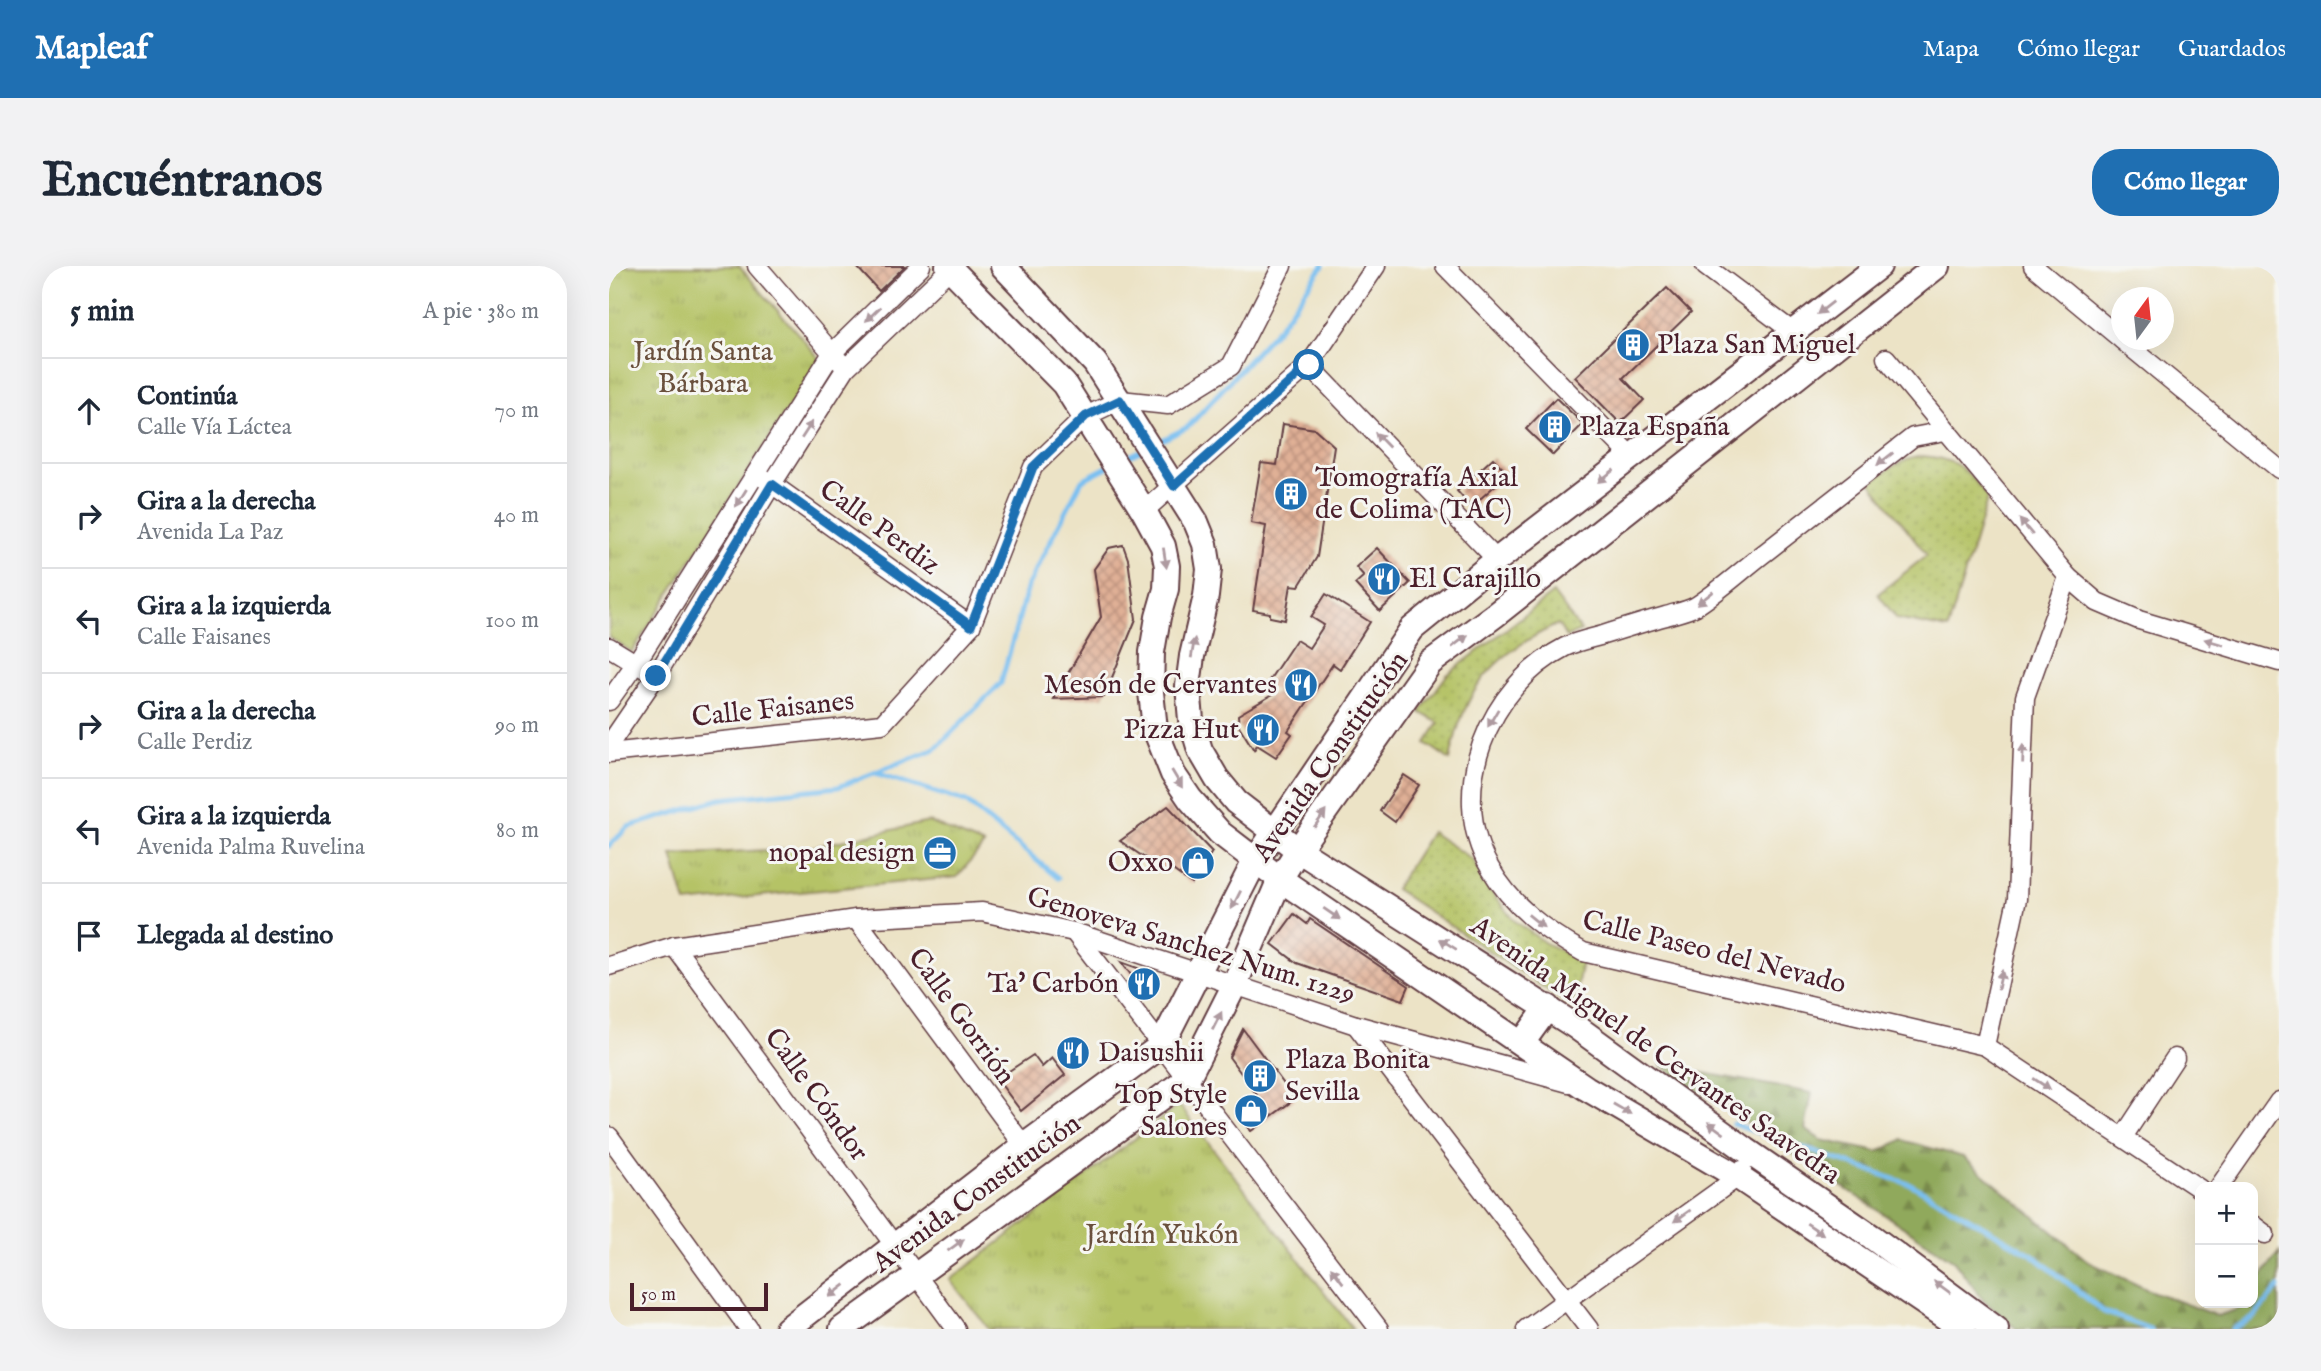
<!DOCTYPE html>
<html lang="es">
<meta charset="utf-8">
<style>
:root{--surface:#fff;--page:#f2f2f3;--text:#1f2937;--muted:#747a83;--line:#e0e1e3;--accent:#1f6fb2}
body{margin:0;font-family:"IM FELL English",serif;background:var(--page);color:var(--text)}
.controls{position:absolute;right:21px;bottom:21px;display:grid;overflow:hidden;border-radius:14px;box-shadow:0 7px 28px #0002}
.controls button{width:63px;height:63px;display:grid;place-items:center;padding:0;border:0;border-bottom:2px solid var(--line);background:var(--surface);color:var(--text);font:35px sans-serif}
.compass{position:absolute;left:1502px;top:21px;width:63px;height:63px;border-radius:50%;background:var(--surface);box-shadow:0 7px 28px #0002;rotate:15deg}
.scale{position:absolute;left:21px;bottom:18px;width:138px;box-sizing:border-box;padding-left:7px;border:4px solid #4a1f2b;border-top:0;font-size:19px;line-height:24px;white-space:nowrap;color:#4a1f2b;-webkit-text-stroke:5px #f6f6f2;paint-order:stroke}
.stop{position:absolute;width:21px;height:21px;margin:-16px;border:5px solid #1f6fb2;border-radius:50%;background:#fff}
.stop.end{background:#1f6fb2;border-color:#fff;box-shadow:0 2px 7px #0008}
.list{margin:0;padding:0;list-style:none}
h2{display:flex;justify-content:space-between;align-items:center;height:91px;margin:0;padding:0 28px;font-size:30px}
h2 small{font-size:23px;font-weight:400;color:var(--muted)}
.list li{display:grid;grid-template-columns:46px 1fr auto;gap:21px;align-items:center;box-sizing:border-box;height:105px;padding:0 28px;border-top:2px solid var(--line)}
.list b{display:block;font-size:26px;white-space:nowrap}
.list p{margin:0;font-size:23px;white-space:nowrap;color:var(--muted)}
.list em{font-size:23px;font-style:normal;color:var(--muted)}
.icon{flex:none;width:38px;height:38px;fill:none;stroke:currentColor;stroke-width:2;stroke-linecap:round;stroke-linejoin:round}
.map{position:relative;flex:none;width:1670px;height:1063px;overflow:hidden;border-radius:28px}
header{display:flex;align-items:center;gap:42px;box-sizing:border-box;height:98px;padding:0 35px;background:var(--accent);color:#fff}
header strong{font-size:33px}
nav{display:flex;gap:38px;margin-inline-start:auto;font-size:24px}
.intro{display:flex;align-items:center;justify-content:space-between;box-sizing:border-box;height:168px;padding:0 42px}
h1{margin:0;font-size:49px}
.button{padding:18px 32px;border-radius:28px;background:var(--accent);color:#fff;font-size:24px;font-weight:700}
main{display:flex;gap:42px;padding:0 42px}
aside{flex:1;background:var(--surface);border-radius:28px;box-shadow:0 7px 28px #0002}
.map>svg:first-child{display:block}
.grass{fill:url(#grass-tufts);stroke:#807148;stroke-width:2}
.forest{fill:url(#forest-firs);stroke:#6d6443;stroke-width:2}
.garden{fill:url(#garden-dots);stroke:#807148;stroke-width:2}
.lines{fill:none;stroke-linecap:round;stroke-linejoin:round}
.stream{stroke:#79bff1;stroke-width:5}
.building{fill:url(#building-cross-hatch)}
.street-casing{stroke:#623c42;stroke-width:21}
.secondary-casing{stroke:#623c42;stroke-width:28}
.street{stroke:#fff;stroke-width:18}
.secondary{stroke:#fff;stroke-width:24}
.oneway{fill:#ae9aa0}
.route{stroke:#1f6fb2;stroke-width:9}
.labels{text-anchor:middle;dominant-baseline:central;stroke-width:6;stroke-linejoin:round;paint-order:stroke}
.poi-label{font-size:28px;fill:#4a1f2b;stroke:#f6f6f2;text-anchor:start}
.park-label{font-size:28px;fill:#6a503d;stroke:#f6f6f2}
.street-label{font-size:28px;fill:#4a1f2b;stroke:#f6f6f2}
</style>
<header>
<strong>Mapleaf</strong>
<nav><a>Mapa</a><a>Cómo llegar</a><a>Guardados</a></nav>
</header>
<div class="intro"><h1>Encuéntranos</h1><a class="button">Cómo llegar</a></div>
<main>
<aside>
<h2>5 min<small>A pie · 380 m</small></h2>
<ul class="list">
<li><svg class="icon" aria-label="ahead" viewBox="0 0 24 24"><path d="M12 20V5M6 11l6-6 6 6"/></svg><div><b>Continúa</b><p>Calle Vía Láctea</p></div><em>70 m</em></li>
<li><svg class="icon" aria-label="right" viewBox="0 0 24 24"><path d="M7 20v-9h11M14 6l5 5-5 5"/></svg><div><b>Gira a la derecha</b><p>Avenida La Paz</p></div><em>40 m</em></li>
<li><svg class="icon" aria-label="left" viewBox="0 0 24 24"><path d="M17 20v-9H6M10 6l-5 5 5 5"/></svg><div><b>Gira a la izquierda</b><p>Calle Faisanes</p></div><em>100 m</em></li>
<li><svg class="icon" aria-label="right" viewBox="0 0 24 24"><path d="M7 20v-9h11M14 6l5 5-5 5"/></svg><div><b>Gira a la derecha</b><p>Calle Perdiz</p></div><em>90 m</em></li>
<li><svg class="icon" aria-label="left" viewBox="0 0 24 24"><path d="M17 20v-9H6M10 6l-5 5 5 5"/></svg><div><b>Gira a la izquierda</b><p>Avenida Palma Ruvelina</p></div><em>80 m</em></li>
<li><svg class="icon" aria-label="arrive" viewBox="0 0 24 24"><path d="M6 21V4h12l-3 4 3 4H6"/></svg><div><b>Llegada al destino</b></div></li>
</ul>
</aside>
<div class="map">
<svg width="1670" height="1063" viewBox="0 0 1670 1063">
<defs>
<pattern id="grass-tufts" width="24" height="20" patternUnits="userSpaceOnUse" patternTransform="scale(1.75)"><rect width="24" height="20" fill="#b5c366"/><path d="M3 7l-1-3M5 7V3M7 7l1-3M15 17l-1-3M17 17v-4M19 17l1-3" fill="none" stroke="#9da759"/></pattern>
<pattern id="forest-firs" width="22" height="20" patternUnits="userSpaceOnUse" patternTransform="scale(1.75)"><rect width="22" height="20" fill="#90a95b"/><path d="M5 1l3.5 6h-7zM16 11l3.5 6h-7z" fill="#78894b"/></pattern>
<pattern id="garden-dots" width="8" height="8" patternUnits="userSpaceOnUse" patternTransform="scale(1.75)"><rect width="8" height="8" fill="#b5c366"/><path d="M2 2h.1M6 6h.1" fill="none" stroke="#9da759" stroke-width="1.8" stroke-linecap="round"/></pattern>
<pattern id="building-cross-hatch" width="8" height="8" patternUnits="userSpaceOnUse" patternTransform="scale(1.75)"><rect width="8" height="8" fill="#e0b096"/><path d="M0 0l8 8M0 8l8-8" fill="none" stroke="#b88f7b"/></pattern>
</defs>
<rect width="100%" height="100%" fill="#f6f6f2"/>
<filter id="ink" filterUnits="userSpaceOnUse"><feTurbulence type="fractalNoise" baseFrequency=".0143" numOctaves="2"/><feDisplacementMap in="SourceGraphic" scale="14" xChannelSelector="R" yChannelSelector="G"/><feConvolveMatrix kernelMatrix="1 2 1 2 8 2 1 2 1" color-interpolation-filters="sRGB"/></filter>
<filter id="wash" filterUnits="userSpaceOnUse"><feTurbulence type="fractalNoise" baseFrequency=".00686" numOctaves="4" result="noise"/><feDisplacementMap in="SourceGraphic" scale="28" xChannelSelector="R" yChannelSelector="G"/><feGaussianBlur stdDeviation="1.57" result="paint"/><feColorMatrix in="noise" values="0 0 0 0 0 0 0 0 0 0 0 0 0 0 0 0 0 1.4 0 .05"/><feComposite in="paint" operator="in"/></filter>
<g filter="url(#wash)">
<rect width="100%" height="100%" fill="#ece3c6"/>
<g class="grass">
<path d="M 0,0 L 130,0 L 211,93 L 23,386 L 0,371 Z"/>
<path d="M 320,556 L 375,579 L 348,611 L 77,637 L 63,589 L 199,582 Z"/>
<path d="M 570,839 L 744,1063 L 380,1063 L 341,1014 Z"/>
</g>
<path class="forest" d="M 1051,799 L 1203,827 L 1196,863 L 1212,874 L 1269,886 L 1293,874 L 1354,891 L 1480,996 L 1537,1023 L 1608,1050 L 1630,1043 L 1634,1037 L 1644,1037 L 1644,1023 L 1670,986 L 1670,1063 L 1408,1063 L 1374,1034 L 1345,995 Z"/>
<g class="garden">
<path d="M 1313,190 C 1349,192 1358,205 1379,231 L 1339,363 L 1288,353 L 1269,328 L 1318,289 L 1262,217 C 1279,203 1291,194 1313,190 Z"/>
<path d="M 944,327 L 972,365 L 957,371 L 949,358 C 884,388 854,423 841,494 L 817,477 L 830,457 L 811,446 L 838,409 Z"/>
<path d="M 822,566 L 864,594 L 878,621 L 906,655 L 936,677 L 973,695 L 964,741 L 786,623 Z"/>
</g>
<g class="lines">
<g class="stream">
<path d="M 545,178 L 579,161 L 669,62 L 714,0"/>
<path d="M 510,195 L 533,184"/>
<path d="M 267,507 L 357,536 L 449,612"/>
<path d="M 0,580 L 19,561 L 111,533 L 229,521 L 326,483 L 392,417 L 419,319 L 473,214 L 498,201"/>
<path d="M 1124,858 L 1303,919 L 1424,989 L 1495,1046 L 1541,1063"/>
<path d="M 1623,1063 L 1644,1052 L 1670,1021"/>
</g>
</g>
<g id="blocks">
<g class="building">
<path d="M 247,0 L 296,0 L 270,25 Z"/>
<path d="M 1058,22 L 1082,46 L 1014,112 L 1035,134 L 1011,157 L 966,111 Z"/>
<path d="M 947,132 L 974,158 L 944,189 L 917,163 Z"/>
<path d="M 674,158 L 706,163 L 725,180 L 708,291 L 690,320 L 682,319 L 676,354 L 661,351 L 661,347 L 644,344 L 657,260 L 642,257 L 652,197 L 668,199 Z"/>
<path d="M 884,192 L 899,208 L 862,241 L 848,225 Z"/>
<path d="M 514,279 L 519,293 L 527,353 L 495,431 L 444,433 L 492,351 L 485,303 L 500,282 Z"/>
<path d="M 768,282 L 801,317 L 771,345 L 746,318 L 755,310 L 747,301 Z"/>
<path d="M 717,328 L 761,356 L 731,403 L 724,398 L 679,465 L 683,468 L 667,491 L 648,479 L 645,484 L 630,460 L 629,449 L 668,426 L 657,419 L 687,374 L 700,382 L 715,359 L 702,351 Z"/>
<path d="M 795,509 L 810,519 L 786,556 L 771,545 Z"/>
<path d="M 559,540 L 603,586 L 583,618 L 561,602 L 558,607 L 511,575 Z"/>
<path d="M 685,648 L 698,658 L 701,653 L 800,720 L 794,734 L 688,697 L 663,678 Z"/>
<path d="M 512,696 L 545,708 L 537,728 Z"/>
<path d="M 634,763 L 686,833 L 642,865 L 627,844 L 648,829 L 620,791 Z"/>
<path d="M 424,789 L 433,801 L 443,792 L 456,809 L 412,845 L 388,813 Z"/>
</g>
</g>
</g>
<g filter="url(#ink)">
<use href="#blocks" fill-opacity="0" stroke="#623c42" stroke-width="2"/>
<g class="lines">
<g class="street-casing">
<g id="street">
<path d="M 148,0 L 230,95"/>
<path d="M 836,0 L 1023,191"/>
<path d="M 1096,0 L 1184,66"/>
<path d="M 1424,0 L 1512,73"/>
<path d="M 1513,74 L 1670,203"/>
<path d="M 1277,92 L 1459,311 L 1488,336 L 1530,354 L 1670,396"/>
<path d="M 700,99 L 888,294"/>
<path d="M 1336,165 L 1304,171 C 1255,209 1207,247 1158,285 C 1134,303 1112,324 1087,340 C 1078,345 1066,347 1057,350 C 1035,356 1013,363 991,370 C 979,373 966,376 956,381 C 880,420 836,525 881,602 C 903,640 936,665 974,686 L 1376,780 L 1591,923"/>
<path d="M 153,211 L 362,360"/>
<path d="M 535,245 L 700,99 L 767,0"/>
<path d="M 0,381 L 36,403"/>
<path d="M 0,435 L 27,397 L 223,87 L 312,0"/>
<path d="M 0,479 L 47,410 L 163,218 L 237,102 L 344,0"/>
<path d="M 0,487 L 273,458 L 362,360 L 424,201 L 477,150 L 511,134 L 559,139 L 622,100 L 673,0"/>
<path d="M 247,653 L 415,880"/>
<path d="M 465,666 L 770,1063"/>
<path d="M 65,680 L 347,1063"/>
<path d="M 0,700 L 65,680 L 247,653 L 373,646 L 465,666 L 747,759 L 960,817"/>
<path d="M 747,759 L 980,1063"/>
<path d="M 1376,780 L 1408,633 L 1416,431 L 1459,311"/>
<path d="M 0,870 L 140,1063"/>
<path d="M 1514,871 L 1566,792"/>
<path d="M 1610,921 L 1670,835"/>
<path d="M 1644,959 L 1656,968"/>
<path d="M 917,1063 L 1129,911 L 1133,904"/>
</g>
</g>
<g class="secondary-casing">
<g id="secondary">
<path d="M 339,0 L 455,118 L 535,245 L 554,280 L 558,300 L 557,323 L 549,351 L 543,386 L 542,426 L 546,463 L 564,508 L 581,533 L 611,567 L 671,613 L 977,822 L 1129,911 L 1354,1063"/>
<path d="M 394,0 L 486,97 L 587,256 L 596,278 L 600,303 L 597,330 L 583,390 L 579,420 L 582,454 L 591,484 L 608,513 L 627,536 L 689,584 L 966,760 L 1137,884 L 1263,971 L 1387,1063"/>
<path d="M 913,777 L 939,741"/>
<path d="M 178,1063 L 415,880 L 552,780 L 646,595 L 803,363 L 888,294 L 1270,0"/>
<path d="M 233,1063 L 578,813 L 626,718 L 671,613 L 689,584 L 821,397 L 886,349 L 1328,0"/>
</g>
</g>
<use href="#street" class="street"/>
<use href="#secondary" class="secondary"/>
</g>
<defs><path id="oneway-solid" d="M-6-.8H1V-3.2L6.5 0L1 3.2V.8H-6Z" transform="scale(1.75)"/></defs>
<g class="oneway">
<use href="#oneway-solid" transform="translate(1216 42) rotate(142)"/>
<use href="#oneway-solid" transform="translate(264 48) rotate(136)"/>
<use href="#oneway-solid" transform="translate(198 164) rotate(-57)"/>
<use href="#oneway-solid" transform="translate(773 174) rotate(-134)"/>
<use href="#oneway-solid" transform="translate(1276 193) rotate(142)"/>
<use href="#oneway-solid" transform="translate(997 210) rotate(142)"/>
<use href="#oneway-solid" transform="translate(132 232) rotate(122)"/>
<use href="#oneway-solid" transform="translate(1417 261) rotate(-130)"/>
<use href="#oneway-solid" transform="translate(556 292) rotate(81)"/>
<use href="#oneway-solid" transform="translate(1096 332) rotate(142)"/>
<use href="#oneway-solid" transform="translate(851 375) rotate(-37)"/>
<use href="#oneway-solid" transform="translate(1605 376) rotate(-163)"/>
<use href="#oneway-solid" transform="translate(584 382) rotate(-80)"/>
<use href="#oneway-solid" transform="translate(884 452) rotate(120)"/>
<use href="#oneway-solid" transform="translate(1414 488) rotate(-88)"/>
<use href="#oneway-solid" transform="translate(568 513) rotate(59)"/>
<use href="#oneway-solid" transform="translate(711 553) rotate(-55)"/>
<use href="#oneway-solid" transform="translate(627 634) rotate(117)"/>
<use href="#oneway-solid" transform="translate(723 648) rotate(34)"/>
<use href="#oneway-solid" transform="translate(927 655) rotate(39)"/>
<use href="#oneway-solid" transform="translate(839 678) rotate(-148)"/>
<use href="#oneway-solid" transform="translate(1391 714) rotate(-78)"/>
<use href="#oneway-solid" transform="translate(608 755) rotate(-63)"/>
<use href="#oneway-solid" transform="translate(1433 818) rotate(33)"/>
<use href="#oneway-solid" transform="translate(1013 843) rotate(30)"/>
<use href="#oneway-solid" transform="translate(1107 862) rotate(-144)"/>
<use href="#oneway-solid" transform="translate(1073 950) rotate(145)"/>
<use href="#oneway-solid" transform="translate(1206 963) rotate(34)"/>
<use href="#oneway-solid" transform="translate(347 979) rotate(-36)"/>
<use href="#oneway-solid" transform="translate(728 1009) rotate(-127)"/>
<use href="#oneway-solid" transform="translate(1333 1021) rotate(-144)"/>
<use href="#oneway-solid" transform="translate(228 1025) rotate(143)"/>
</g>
</g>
<g class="lines" filter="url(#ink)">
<path class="route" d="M 47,410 L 163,218 L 362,360 L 424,201 L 477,150 L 511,134 L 565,220 L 700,99"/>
</g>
<defs>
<g id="building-disc" transform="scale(1.75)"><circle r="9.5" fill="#1f6fb2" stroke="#f6f6f2"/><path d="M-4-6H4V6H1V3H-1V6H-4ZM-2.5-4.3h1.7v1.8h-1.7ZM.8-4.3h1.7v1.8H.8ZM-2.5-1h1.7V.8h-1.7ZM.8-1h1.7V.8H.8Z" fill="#fff"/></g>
<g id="restaurant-disc" transform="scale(1.75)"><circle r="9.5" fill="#1f6fb2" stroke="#f6f6f2"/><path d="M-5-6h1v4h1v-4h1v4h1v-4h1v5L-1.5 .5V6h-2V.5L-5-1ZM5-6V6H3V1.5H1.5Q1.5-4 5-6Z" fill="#fff"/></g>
<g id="office-disc" transform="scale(1.75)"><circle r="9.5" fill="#1f6fb2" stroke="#f6f6f2"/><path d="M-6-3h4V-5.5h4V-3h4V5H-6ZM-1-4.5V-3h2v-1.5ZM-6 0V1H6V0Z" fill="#fff"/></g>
<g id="shop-disc" transform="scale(1.75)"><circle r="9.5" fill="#1f6fb2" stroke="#f6f6f2"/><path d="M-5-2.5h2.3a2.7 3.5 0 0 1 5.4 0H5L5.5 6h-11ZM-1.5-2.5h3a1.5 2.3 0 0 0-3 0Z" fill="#fff"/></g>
</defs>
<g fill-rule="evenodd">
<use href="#building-disc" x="1024" y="79"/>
<use href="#building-disc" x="946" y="161"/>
<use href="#building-disc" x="682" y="228"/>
<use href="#restaurant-disc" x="775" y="313"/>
<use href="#restaurant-disc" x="692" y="419"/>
<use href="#restaurant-disc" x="654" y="464"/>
<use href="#office-disc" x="331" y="587"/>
<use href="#shop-disc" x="589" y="597"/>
<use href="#restaurant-disc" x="535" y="718"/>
<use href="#restaurant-disc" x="464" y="787"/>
<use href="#building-disc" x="651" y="810"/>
<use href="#shop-disc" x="642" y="845"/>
</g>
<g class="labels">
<g class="poi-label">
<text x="1048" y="79">Plaza San Miguel</text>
<text x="970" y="161">Plaza España</text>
<text x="706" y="212">Tomografía Axial<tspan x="706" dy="32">de Colima (TAC)</tspan></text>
<text x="800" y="313">El Carajillo</text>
<text x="668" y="419" text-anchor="end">Mesón de Cervantes</text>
<text x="630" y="464" text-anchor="end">Pizza Hut</text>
<text x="306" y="587" text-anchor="end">nopal design</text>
<text x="564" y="597" text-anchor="end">Oxxo</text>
<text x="510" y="718" text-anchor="end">Ta' Carbón</text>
<text x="489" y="787">Daisushii</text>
<text x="676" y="794">Plaza Bonita<tspan x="676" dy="32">Sevilla</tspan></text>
<text x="618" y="829" text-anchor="end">Top Style<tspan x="618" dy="32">Salones</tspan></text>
</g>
<g class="park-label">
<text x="94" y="86">Jardín Santa<tspan x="94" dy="32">Bárbara</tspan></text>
<text x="553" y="969">Jardín Yukón</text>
</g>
<g class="street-label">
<text transform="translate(270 262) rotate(36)">Calle Perdiz</text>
<text transform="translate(164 444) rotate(-6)">Calle Faisanes</text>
<text transform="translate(722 491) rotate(-55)">Avenida Constitución</text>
<text transform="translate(582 680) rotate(17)">Genoveva Sanchez Num. 1229</text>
<text transform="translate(1105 687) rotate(14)">Calle Paseo del Nevado</text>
<text transform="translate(352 751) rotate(54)">Calle Gorrión</text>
<text transform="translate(1046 785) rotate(35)">Avenida Miguel de Cervantes Saavedra</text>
<text transform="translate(207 829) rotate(54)">Calle Cóndor</text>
<text transform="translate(368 928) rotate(-36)">Avenida Constitución</text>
</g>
</g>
</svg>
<div class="controls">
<button>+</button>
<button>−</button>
</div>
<svg class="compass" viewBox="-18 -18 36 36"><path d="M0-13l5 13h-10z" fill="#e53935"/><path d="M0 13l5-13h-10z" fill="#747a83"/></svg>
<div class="scale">50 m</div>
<div class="stop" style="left:700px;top:99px"></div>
<div class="stop end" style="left:47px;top:410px"></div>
</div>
</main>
